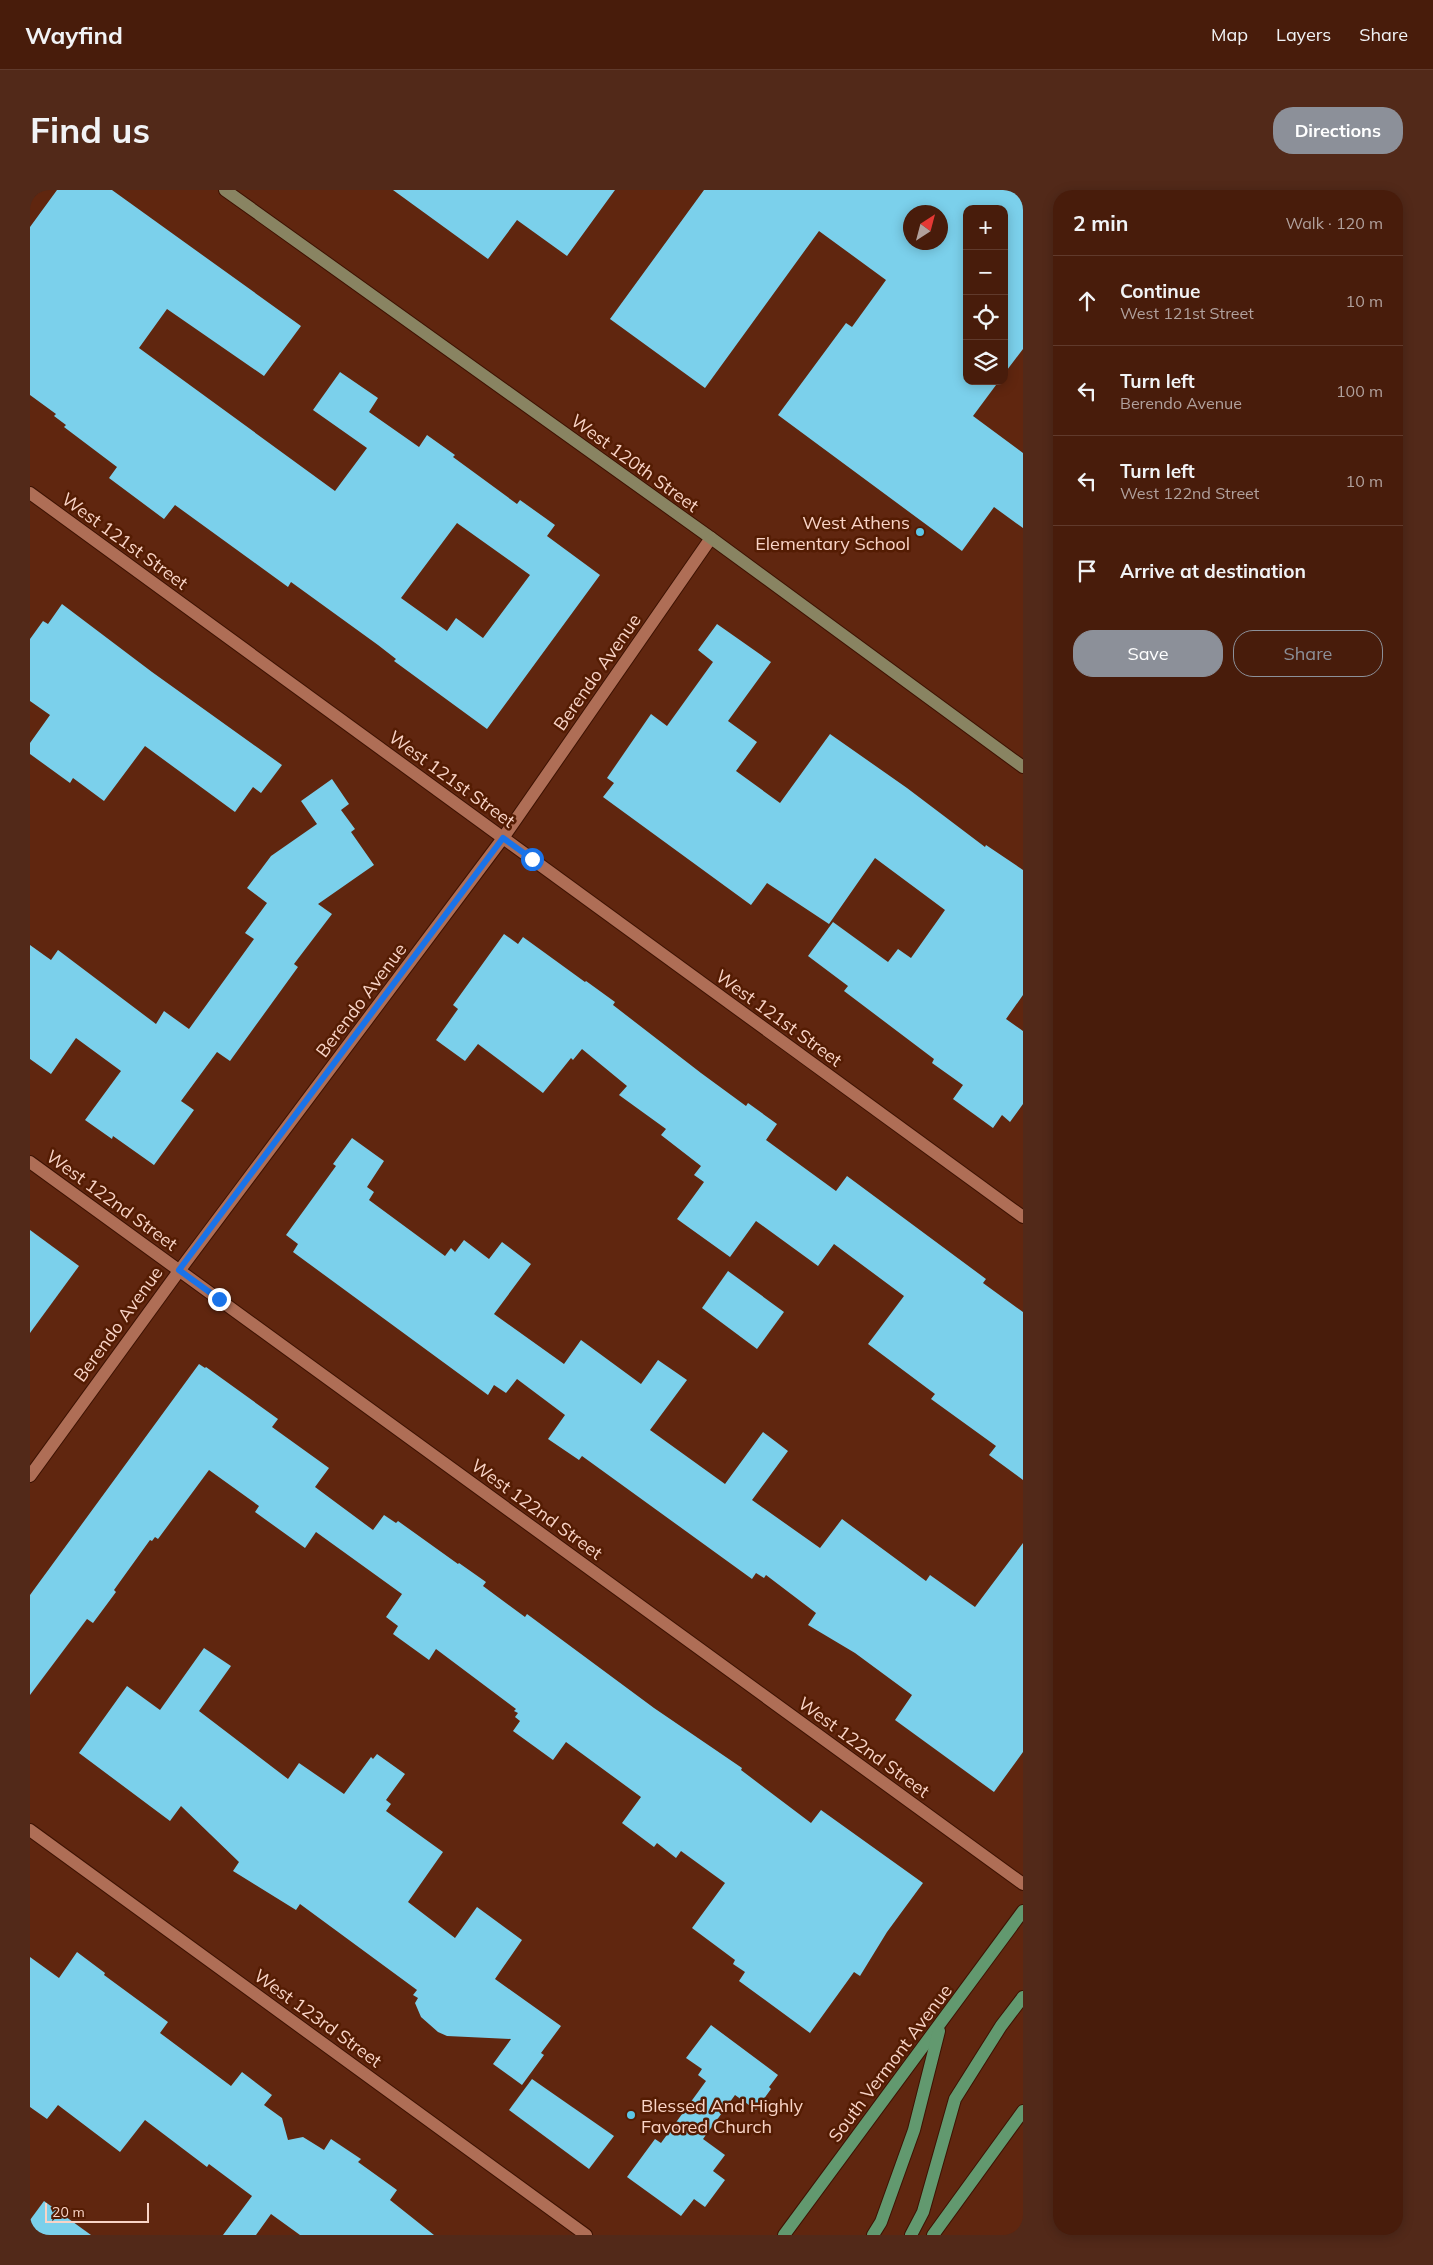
<!DOCTYPE html>
<meta charset="utf-8">
<style>
:root{--surface:#481c0b;--page:#522919;--text:#f1f3f6;--muted:#b1a19d;--line:#603a2c;--accent:#8c9099}
body{margin:0;font-family:Mulish,sans-serif;background:var(--page);color:var(--text)}
.controls{position:absolute;right:15px;top:15px;display:grid;overflow:hidden;border-radius:10px;box-shadow:0 2px 12px #0003}
.controls button{width:45px;height:45px;display:grid;place-items:center;padding:0;border:0;border-bottom:1px solid var(--line);background:var(--surface);color:var(--text);font:25px sans-serif}
.compass{position:absolute;left:873px;top:15px;width:45px;height:45px;border-radius:50%;background:var(--surface);box-shadow:0 2px 12px #0003;rotate:36deg}
.scale{position:absolute;left:15px;bottom:12px;width:104px;box-sizing:border-box;padding-left:5px;border:2px solid #f9d4c7;border-top:0;font-size:14px;line-height:18px;white-space:nowrap;color:#f9d4c7;-webkit-text-stroke:4px #541c03;paint-order:stroke}
.stop{position:absolute;width:15px;height:15px;margin:-11px;border:4px solid #1a73e8;border-radius:50%;background:#fff}
.stop.end{background:#1a73e8;border-color:#fff;box-shadow:0 1px 5px #0008}
.list{margin:0;padding:0;list-style:none}
h2{display:flex;justify-content:space-between;align-items:center;height:65px;margin:0;padding:0 20px;font-size:21px}
h2 small{font-size:16px;font-weight:400;color:var(--muted)}
.list li{display:grid;grid-template-columns:32px 1fr auto;gap:15px;align-items:center;box-sizing:border-box;height:90px;padding:0 20px;border-top:1px solid var(--line)}
.list b{display:block;font-size:19px;white-space:nowrap}
.list p{margin:0;font-size:16px;white-space:nowrap;color:var(--muted)}
.list em{font-size:16px;font-style:normal;color:var(--muted)}
.actions{display:flex;gap:10px;padding:15px 20px}
.actions a{flex:1;padding:11px 0;border:1px solid var(--accent);border-radius:20px;text-align:center;font-size:18px;color:var(--accent)}
.actions .main{background:var(--accent);color:#fff}
.icon{flex:none;width:28px;height:28px;fill:none;stroke:currentColor;stroke-width:2;stroke-linecap:round;stroke-linejoin:round}
.map{position:relative;flex:none;width:993px;height:2045px;overflow:hidden;border-radius:20px}
header{display:flex;align-items:center;gap:30px;box-sizing:border-box;height:70px;padding:0 25px;background:var(--surface);border-bottom:1px solid var(--line)}
header strong{font-size:24px}
nav{display:flex;gap:28px;margin-inline-start:auto;font-size:18px}
.intro{display:flex;align-items:center;justify-content:space-between;box-sizing:border-box;height:120px;padding:0 30px}
h1{margin:0;font-size:35px}
.button{padding:12px 22px;border-radius:20px;background:var(--accent);color:#fff;font-size:18px;font-weight:700}
main{display:flex;gap:30px;padding:0 30px}
aside{flex:1;background:var(--surface);border-radius:20px;box-shadow:0 2px 12px #0003}
.map>svg:first-child{display:block}
.building{fill:#7bd0eb;fill-rule:evenodd}
.lines{fill:none;stroke-linecap:round;stroke-linejoin:round}
.lane-casing{stroke:#3d1202;stroke-width:14}
.street-casing{stroke:#3d1202;stroke-width:14}
.secondary-casing{stroke:#3d1202;stroke-width:14}
.primary-casing{stroke:#3d1202;stroke-width:14}
.lane{stroke:#af6e56;stroke-width:12}
.street{stroke:#af6e56;stroke-width:12}
.secondary{stroke:#898462;stroke-width:12}
.primary{stroke:#62996f;stroke-width:12}
.route{stroke:#1a73e8;stroke-width:6}
.poi-dot{fill:#5cc7e8;stroke:#541c03;stroke-width:2}
.labels{text-anchor:middle;dominant-baseline:central;stroke-width:5;stroke-linejoin:round;paint-order:stroke}
.street-label{font-size:18px;fill:#f9d4c7;stroke:#541c03}
.poi-label{font-size:18px;fill:#f9d4c7;stroke:#541c03;text-anchor:end}
</style>
<header>
<strong>Wayfind</strong>
<nav><a>Map</a><a>Layers</a><a>Share</a></nav>
</header>
<div class="intro"><h1>Find us</h1><a class="button">Directions</a></div>
<main>
<div class="map">
<svg width="993" height="2045" viewBox="0 0 993 2045">
<rect width="100%" height="100%" fill="#60260f"/>
<g class="building">
<path d="M 27,0 L 82,0 L 271,136 L 234,186 L 137,119 L 109,158 L 305,301 L 337,258 L 283,220 L 310,182 L 348,208 L 339,222 L 389,257 L 397,245 L 425,265 L 423,267 L 487,314 L 490,310 L 525,335 L 517,346 L 570,385 L 457,539 L 364,471 L 366,469 L 348,455 L 261,392 L 258,397 L 145,315 L 134,329 L 79,288 L 87,277 L 34,237 L 36,235 L 24,226 L 26,224 L 0,205 L 0,37 ZM 427,333 L 500,385 L 453,448 L 426,428 L 417,441 L 371,408 Z"/>
<path d="M 363,0 L 585,0 L 537,66 L 487,30 L 458,69 Z"/>
<path d="M 674,0 L 993,0 L 993,159 L 974,184 L 974,19 L 937,19 L 937,191 L 969,191 L 943,226 L 993,263 L 993,338 L 964,317 L 932,361 L 748,225 L 816,133 L 822,137 L 856,90 L 789,41 L 675,198 L 580,129 ZM 880,22 L 910,22 L 910,52 L 880,52 Z"/>
<path d="M 32,414 L 122,482 L 252,575 L 231,603 L 223,597 L 205,622 L 115,556 L 74,611 L 43,588 L 40,593 L 0,564 L 0,553 L 20,525 L 0,511 L 0,449 L 13,431 L 18,434 Z"/>
<path d="M 687,434 L 741,472 L 698,531 L 727,552 L 706,581 L 750,613 L 800,544 L 877,598 L 955,657 L 956,655 L 993,680 L 993,805 L 976,829 L 993,841 L 993,914 L 980,932 L 972,925 L 963,938 L 923,909 L 933,895 L 902,873 L 904,869 L 814,801 L 818,796 L 778,766 L 803,732 L 858,772 L 868,759 L 881,768 L 915,720 L 845,668 L 799,734 L 737,693 L 721,715 L 573,607 L 584,593 L 577,588 L 621,524 L 637,536 L 683,472 L 668,460 Z"/>
<path d="M 302,589 L 319,614 L 311,620 L 325,639 L 321,642 L 344,675 L 288,714 L 302,724 L 264,774 L 268,777 L 200,871 L 187,862 L 151,911 L 164,920 L 124,975 L 83,946 L 82,949 L 55,930 L 91,881 L 46,848 L 21,884 L 0,869 L 0,755 L 21,770 L 28,760 L 126,834 L 134,821 L 159,839 L 224,749 L 215,743 L 237,713 L 217,698 L 241,666 L 287,634 L 271,611 Z"/>
<path d="M 474,744 L 488,754 L 493,747 L 555,792 L 556,791 L 585,812 L 583,815 L 671,883 L 716,916 L 718,913 L 747,934 L 736,950 L 806,1001 L 817,986 L 956,1089 L 953,1093 L 993,1122 L 993,1290 L 959,1265 L 966,1256 L 901,1209 L 905,1204 L 838,1154 L 874,1106 L 804,1054 L 788,1076 L 726,1031 L 700,1067 L 647,1029 L 674,992 L 664,985 L 671,976 L 631,945 L 636,939 L 589,905 L 597,896 L 552,859 L 543,870 L 541,868 L 513,903 L 448,854 L 435,871 L 406,850 L 428,819 L 423,815 Z"/>
<path d="M 322,948 L 354,971 L 337,997 L 344,1002 L 339,1010 L 415,1066 L 421,1058 L 425,1062 L 434,1050 L 459,1069 L 472,1052 L 501,1074 L 464,1124 L 534,1174 L 551,1150 L 611,1194 L 628,1170 L 657,1190 L 620,1240 L 695,1294 L 733,1242 L 758,1261 L 722,1310 L 790,1358 L 812,1329 L 896,1391 L 900,1385 L 945,1417 L 993,1353 L 993,1562 L 964,1602 L 865,1530 L 882,1505 L 825,1463 L 778,1435 L 786,1423 L 736,1385 L 734,1388 L 726,1383 L 722,1389 L 552,1266 L 549,1270 L 518,1249 L 535,1225 L 487,1189 L 476,1203 L 464,1195 L 458,1205 L 263,1062 L 268,1054 L 256,1045 L 306,976 L 303,974 Z"/>
<path d="M 0,1040 L 49,1076 L 0,1143 Z"/>
<path d="M 698,1081 L 754,1122 L 727,1159 L 672,1118 Z"/>
<path d="M 169,1174 L 175,1178 L 176,1177 L 248,1229 L 242,1237 L 299,1278 L 285,1297 L 343,1340 L 354,1325 L 366,1333 L 368,1331 L 428,1374 L 429,1373 L 456,1392 L 453,1396 L 495,1427 L 497,1424 L 624,1518 L 712,1578 L 711,1580 L 781,1633 L 791,1620 L 893,1693 L 857,1742 L 830,1786 L 824,1782 L 780,1843 L 709,1791 L 715,1782 L 703,1774 L 705,1770 L 662,1738 L 695,1693 L 651,1661 L 646,1668 L 627,1653 L 624,1657 L 592,1633 L 611,1607 L 536,1552 L 523,1570 L 483,1541 L 490,1531 L 485,1527 L 488,1523 L 484,1521 L 486,1519 L 406,1459 L 399,1470 L 363,1444 L 368,1436 L 356,1427 L 372,1404 L 286,1342 L 275,1358 L 225,1322 L 229,1316 L 179,1280 L 128,1349 L 125,1347 L 122,1351 L 120,1350 L 84,1400 L 86,1402 L 63,1433 L 57,1429 L 0,1505 L 0,1405 Z"/>
<path d="M 174,1458 L 201,1476 L 169,1521 L 258,1589 L 269,1573 L 314,1604 L 341,1567 L 343,1569 L 347,1564 L 375,1584 L 356,1610 L 361,1614 L 356,1621 L 413,1662 L 378,1712 L 425,1748 L 447,1717 L 492,1750 L 465,1789 L 531,1836 L 511,1863 L 514,1865 L 492,1895 L 463,1874 L 481,1849 L 417,1846 L 408,1842 L 391,1827 L 385,1813 L 388,1808 L 383,1805 L 387,1800 L 270,1714 L 266,1720 L 203,1681 L 209,1672 L 151,1616 L 140,1631 L 49,1563 L 97,1496 L 130,1520 Z"/>
<path d="M 47,1762 L 75,1783 L 74,1785 L 138,1832 L 130,1843 L 201,1896 L 212,1882 L 242,1905 L 234,1915 L 252,1928 L 258,1950 L 273,1947 L 294,1960 L 301,1949 L 331,1969 L 328,1972 L 367,2000 L 360,2010 L 404,2045 L 270,2045 L 241,2024 L 226,2045 L 193,2045 L 222,2006 L 179,1974 L 177,1977 L 115,1930 L 90,1962 L 28,1915 L 17,1929 L 0,1917 L 0,1767 L 29,1788 Z"/>
<path d="M 681,1835 L 748,1885 L 739,1897 L 741,1899 L 726,1920 L 705,1905 L 673,1949 L 695,1965 L 683,1981 L 695,1990 L 675,2017 L 664,2009 L 651,2026 L 597,1987 L 625,1949 L 631,1953 L 676,1891 L 668,1885 L 672,1879 L 656,1868 Z"/>
<path d="M 502,1889 L 584,1946 L 559,1979 L 479,1920 Z"/>
<path d="M 14,2011 L 61,2045 L 0,2045 L 0,2030 Z"/>
</g>
<g class="lines">
<g class="lane-casing">
<path id="lane" d="M 0,1 L 1,0"/>
</g>
<g class="street-casing">
<g id="street">
<path d="M 0,303 L 993,1027"/>
<path d="M 0,972 L 993,1694"/>
<path d="M 0,1286 L 149,1081 L 473,648 L 681,348"/>
<path d="M 0,1640 L 556,2045"/>
</g>
</g>
<g class="secondary-casing">
<path id="secondary" d="M 195,0 L 681,348 L 993,577"/>
</g>
<g class="primary-casing">
<g id="primary">
<path d="M 754,2045 L 993,1721"/>
<path d="M 843,2045 L 851,2032 L 884,1940 L 909,1841"/>
<path d="M 881,2045 L 893,2022 L 925,1909 L 971,1836 L 993,1807"/>
<path d="M 903,2045 L 993,1921"/>
</g>
</g>
<use href="#lane" class="lane"/>
<use href="#street" class="street"/>
<use href="#secondary" class="secondary"/>
<use href="#primary" class="primary"/>
</g>
<g class="lines">
<path class="route" d="M 189,1109 L 149,1080 L 473,648 L 502,669"/>
</g>
<g class="poi-dot">
<circle cx="890" cy="342" r="5"/>
<circle cx="601" cy="1925" r="5"/>
</g>
<g class="labels">
<g class="street-label">
<text transform="translate(605 273) rotate(36)">West 120th Street</text>
<text transform="translate(95 351) rotate(36)">West 121st Street</text>
<text transform="translate(567 482) rotate(-55)">Berendo Avenue</text>
<text transform="translate(422 589) rotate(36)">West 121st Street</text>
<text transform="translate(331 810) rotate(-53)">Berendo Avenue</text>
<text transform="translate(749 828) rotate(36)">West 121st Street</text>
<text transform="translate(82 1010) rotate(36)">West 122nd Street</text>
<text transform="translate(88 1134) rotate(-54)">Berendo Avenue</text>
<text transform="translate(507 1319) rotate(36)">West 122nd Street</text>
<text transform="translate(834 1557) rotate(36)">West 122nd Street</text>
<text transform="translate(288 1828) rotate(36)">West 123rd Street</text>
<text transform="translate(860 1873) rotate(-53)">South Vermont Avenue</text>
</g>
<g class="poi-label">
<text x="880" y="332">West Athens<tspan x="880" dy="21">Elementary School</tspan></text>
<text x="611" y="1915" text-anchor="start">Blessed And Highly<tspan x="611" dy="21">Favored Church</tspan></text>
</g>
</g>
</svg>
<div class="controls">
<button>+</button>
<button>−</button>
<button><svg class="icon" aria-label="locate" viewBox="0 0 24 24"><circle cx="12" cy="12" r="6"/><path d="M12 2v4M12 18v4M2 12h4M18 12h4"/></svg></button>
<button><svg class="icon" aria-label="layers" viewBox="0 0 24 24"><path d="M12 4l9 5-9 5-9-5zM3 14l9 5 9-5"/></svg></button>
</div>
<svg class="compass" viewBox="-18 -18 36 36"><path d="M0-13l5 13h-10z" fill="#e53935"/><path d="M0 13l5-13h-10z" fill="#b1a19d"/></svg>
<div class="scale">20 m</div>
<div class="stop" style="left:502px;top:669px"></div>
<div class="stop end" style="left:189px;top:1109px"></div>
</div>
<aside>
<h2>2 min<small>Walk · 120 m</small></h2>
<ul class="list">
<li><svg class="icon" aria-label="ahead" viewBox="0 0 24 24"><path d="M12 20V5M6 11l6-6 6 6"/></svg><div><b>Continue</b><p>West 121st Street</p></div><em>10 m</em></li>
<li><svg class="icon" aria-label="left" viewBox="0 0 24 24"><path d="M17 20v-9H6M10 6l-5 5 5 5"/></svg><div><b>Turn left</b><p>Berendo Avenue</p></div><em>100 m</em></li>
<li><svg class="icon" aria-label="left" viewBox="0 0 24 24"><path d="M17 20v-9H6M10 6l-5 5 5 5"/></svg><div><b>Turn left</b><p>West 122nd Street</p></div><em>10 m</em></li>
<li><svg class="icon" aria-label="arrive" viewBox="0 0 24 24"><path d="M6 21V4h12l-3 4 3 4H6"/></svg><div><b>Arrive at destination</b></div></li>
</ul>
<div class="actions"><a class="main">Save</a><a>Share</a></div>
</aside>
</main>
